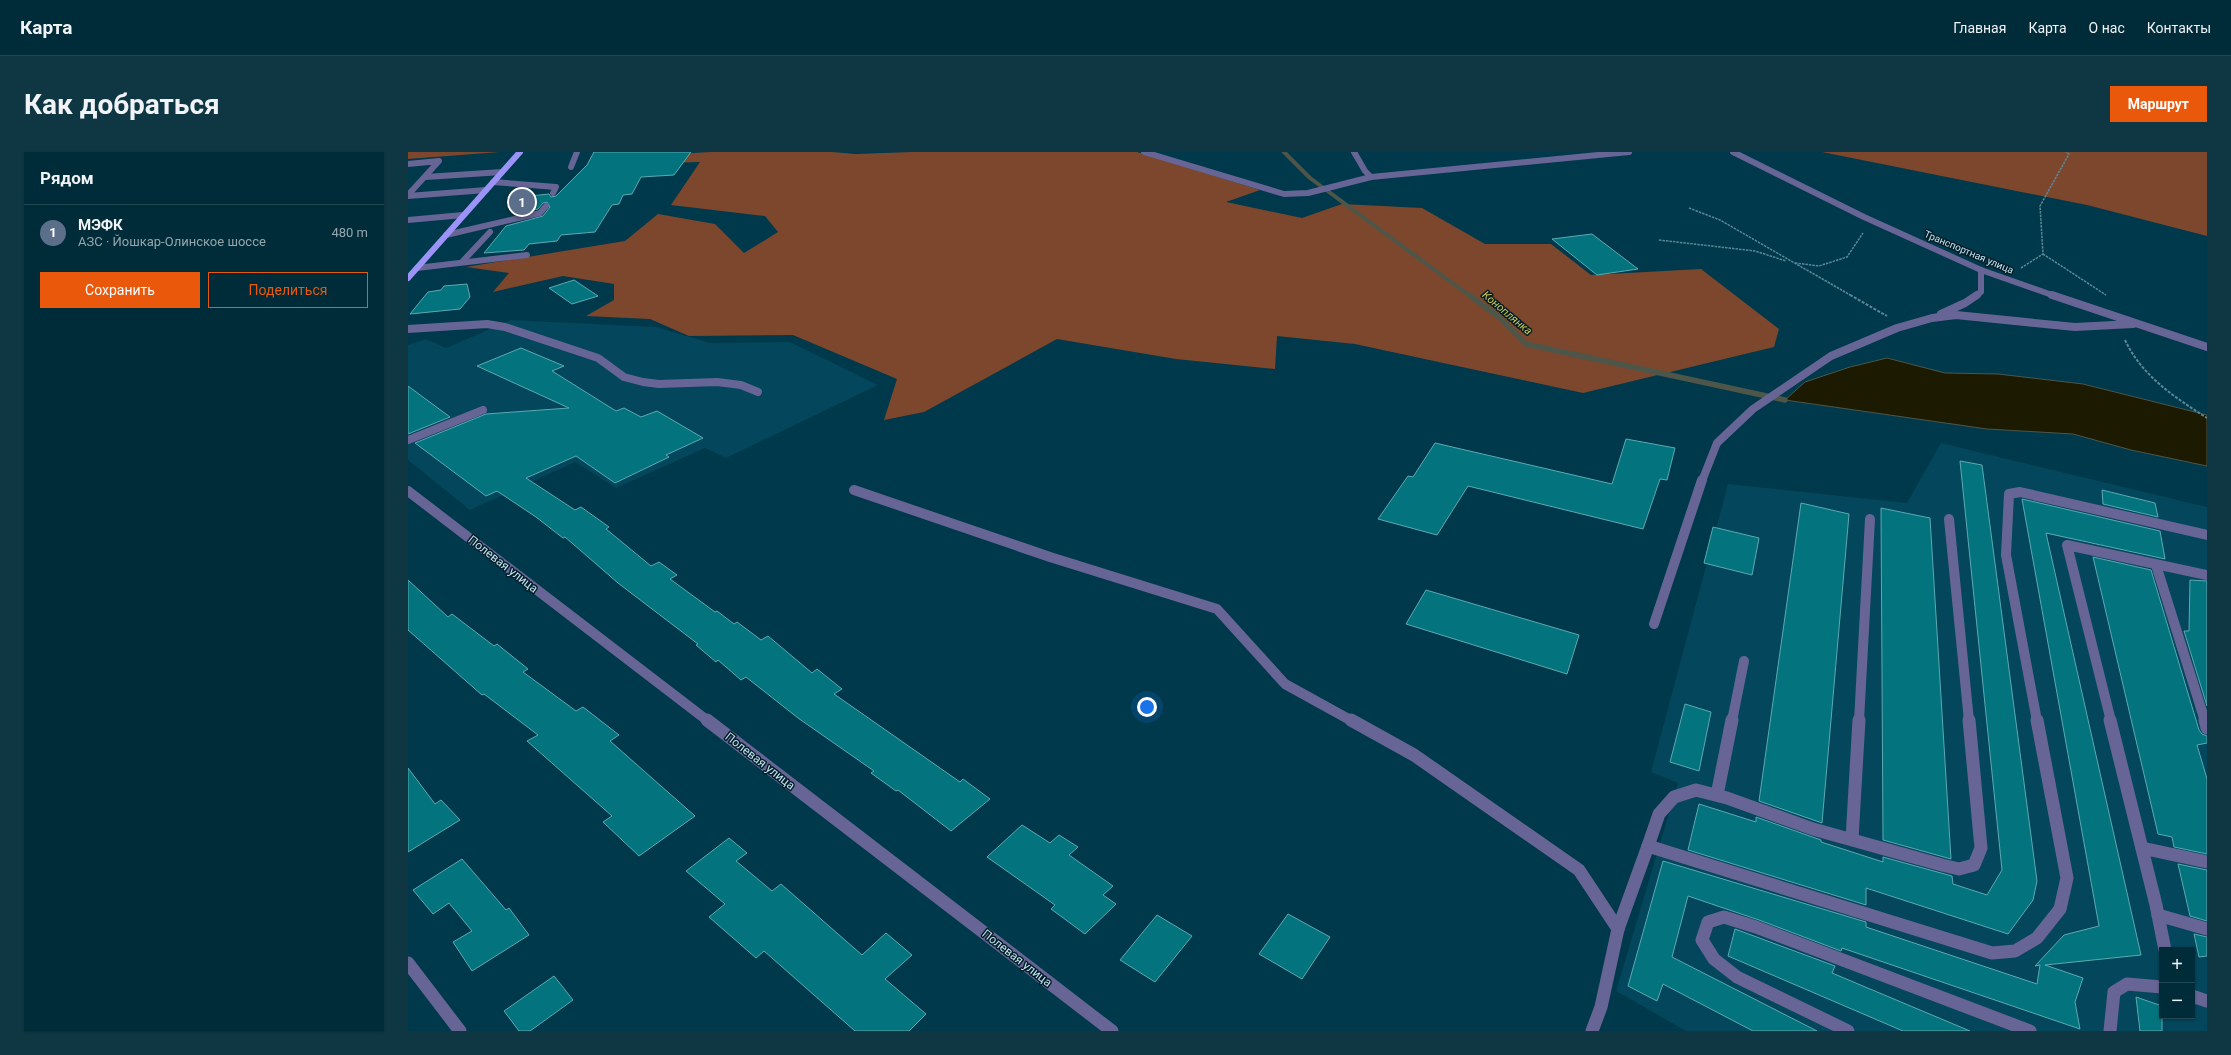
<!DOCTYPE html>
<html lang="ru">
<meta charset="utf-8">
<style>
:root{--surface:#002b38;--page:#0e3743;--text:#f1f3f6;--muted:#95a7ae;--line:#224753;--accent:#ea580c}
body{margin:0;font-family:Roboto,sans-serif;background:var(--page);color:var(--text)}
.controls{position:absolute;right:12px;bottom:12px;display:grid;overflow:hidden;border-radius:0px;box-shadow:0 1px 3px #0004}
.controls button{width:36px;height:36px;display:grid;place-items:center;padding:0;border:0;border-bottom:1px solid var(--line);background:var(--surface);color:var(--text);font:20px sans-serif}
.you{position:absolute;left:739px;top:555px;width:14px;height:14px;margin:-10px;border:3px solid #fff;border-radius:50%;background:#1a73e8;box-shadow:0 0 0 6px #1a73e833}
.badge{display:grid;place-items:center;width:26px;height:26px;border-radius:50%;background:var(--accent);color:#fff;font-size:13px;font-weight:700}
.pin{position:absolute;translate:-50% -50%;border:2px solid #fff;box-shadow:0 1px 4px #0006}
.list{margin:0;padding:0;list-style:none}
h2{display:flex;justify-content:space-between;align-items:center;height:52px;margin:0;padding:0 16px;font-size:17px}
h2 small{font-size:13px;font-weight:400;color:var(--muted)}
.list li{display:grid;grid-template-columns:26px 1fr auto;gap:12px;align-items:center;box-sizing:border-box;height:56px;padding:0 16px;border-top:1px solid var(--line)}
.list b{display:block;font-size:15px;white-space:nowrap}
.list p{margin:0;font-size:13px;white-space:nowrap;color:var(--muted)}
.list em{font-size:13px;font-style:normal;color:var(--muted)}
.actions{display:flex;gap:8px;padding:12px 16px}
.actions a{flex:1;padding:9px 0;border:1px solid var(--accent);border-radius:0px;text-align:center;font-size:14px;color:var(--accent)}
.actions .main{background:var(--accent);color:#fff}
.map{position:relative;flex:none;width:1799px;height:879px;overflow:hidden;border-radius:0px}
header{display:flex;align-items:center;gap:24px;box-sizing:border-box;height:56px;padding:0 20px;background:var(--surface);border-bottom:1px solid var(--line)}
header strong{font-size:19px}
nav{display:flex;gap:22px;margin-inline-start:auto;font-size:14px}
.intro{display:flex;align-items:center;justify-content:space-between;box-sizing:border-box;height:96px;padding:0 24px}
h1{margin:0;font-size:28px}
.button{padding:10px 18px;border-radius:0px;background:var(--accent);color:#fff;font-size:14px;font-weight:700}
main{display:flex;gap:24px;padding:0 24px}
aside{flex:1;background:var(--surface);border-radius:0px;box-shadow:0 1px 3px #0004}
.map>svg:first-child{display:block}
.built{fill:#04465b;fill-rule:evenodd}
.green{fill:#7d472d}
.water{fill:#1c1a01;stroke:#4e5649}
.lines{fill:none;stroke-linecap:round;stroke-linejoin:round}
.stream-far1{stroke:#4e5649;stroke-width:4}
.stream{stroke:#4e5649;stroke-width:5.5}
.building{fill:#03747e;stroke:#5ca9b2}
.path-far1{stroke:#5b8898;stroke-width:1.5;stroke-dasharray:2.5 1;stroke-linecap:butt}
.path{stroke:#5b8898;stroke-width:2;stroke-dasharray:3 1.5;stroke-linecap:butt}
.service-far3{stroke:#676595;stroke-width:6}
.service-far2{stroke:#676595;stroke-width:8}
.service-far1{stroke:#676595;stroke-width:10}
.service{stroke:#676595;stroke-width:13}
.minor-far3{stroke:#676595;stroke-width:6}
.minor-far2{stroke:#676595;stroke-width:8}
.minor-far1{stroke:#676595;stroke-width:10}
.minor{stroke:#676595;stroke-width:13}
.primary{stroke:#9b93f7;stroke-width:6}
.labels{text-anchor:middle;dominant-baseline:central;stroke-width:3;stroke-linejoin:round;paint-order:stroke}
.far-street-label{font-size:10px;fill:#c3e3f1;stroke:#031e28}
.far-water-label{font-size:11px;font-style:italic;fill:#d0c954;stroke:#031e28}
.street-label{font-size:12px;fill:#c3e3f1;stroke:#031e28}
</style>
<header>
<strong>Карта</strong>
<nav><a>Главная</a><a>Карта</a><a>О нас</a><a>Контакты</a></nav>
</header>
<div class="intro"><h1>Как добраться</h1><a class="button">Маршрут</a></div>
<main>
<aside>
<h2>Рядом<small></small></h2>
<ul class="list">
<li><span class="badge" style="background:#5c6f8a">1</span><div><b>МЭФК</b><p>АЗС · Йошкар-Олинское шоссе</p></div><em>480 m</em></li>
</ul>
<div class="actions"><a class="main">Сохранить</a><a>Поделиться</a></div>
</aside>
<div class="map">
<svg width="1799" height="879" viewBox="0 0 1799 879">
<rect width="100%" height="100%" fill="#00394b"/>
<g class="built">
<path d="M 103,168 L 248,175 L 302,191 L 382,190 L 470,233 L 318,306 L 297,296 L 208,336 L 167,310 L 62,358 L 0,308 L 0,193 L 18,187 L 38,196 Z"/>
<path d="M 1533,291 L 1799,355 L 1799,879 L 1278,879 L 1208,839 L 1270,631 L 1243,620 L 1320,332 L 1499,351 ZM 1754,798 L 1784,798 L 1784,864 L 1754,864 Z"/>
</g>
<g class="green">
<path d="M 0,0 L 92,0 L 0,7 Z"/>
<path d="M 303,0 L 424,0 L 448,2 L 504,0 L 729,0 L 852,38 L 818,50 L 894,66 L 934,52 L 1014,56 L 1077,92 L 1143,92 L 1183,123 L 1293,117 L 1371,177 L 1366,195 L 1175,241 L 947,192 L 869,184 L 867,217 L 768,207 L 649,187 L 516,260 L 476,268 L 489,227 L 385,183 L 281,184 L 242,167 L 178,164 L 206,148 L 206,132 L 155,124 L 85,140 L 101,121 L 58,115 L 217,89 L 250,62 L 307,72 L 336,101 L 370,80 L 357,64 L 263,53 L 292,10 L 221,12 L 285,1 Z"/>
<path d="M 1414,0 L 1799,0 L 1799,84 L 1679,53 Z"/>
</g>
<path class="water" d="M 1479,206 L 1537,221 L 1590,222 L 1675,232 L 1799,263 L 1799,314 L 1723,298 L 1665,282 L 1579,277 L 1377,248 L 1397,230 L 1442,215 Z"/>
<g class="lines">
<path class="stream-far1" d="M 876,0 L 902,26 L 1062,144"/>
<path class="stream" d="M 1061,143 L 1091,165 L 1118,192 L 1377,248"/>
</g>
<g class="building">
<path d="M 186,0 L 283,0 L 266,23 L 233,25 L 224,42 L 215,43 L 211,52 L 204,53 L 187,80 L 153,83 L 149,89 L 121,92 L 116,98 L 76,101 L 98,74 L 135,64 L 142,55 L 139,50 L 135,51 L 130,57 L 107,62 L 122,44 L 141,42 L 143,45 L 148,44 L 179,13 Z"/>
<path d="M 1184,82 L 1230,117 L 1189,123 L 1144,87 Z"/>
<path d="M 166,128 L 190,144 L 164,152 L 141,136 Z"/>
<path d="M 59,132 L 62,145 L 52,157 L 2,162 L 20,140 L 33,138 L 36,134 Z"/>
<path d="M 113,196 L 156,214 L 144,219 L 208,259 L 216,256 L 233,265 L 249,259 L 295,286 L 258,303 L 261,305 L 207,331 L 168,304 L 118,326 L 167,358 L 173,355 L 201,375 L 198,377 L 243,414 L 251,410 L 269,423 L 262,427 L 307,460 L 309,459 L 326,472 L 329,470 L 353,488 L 360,484 L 404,521 L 409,517 L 434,537 L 426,542 L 552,630 L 555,627 L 582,647 L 543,679 L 490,638 L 488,639 L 463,621 L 466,619 L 390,566 L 338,525 L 333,528 L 310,508 L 308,510 L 288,493 L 290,492 L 210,431 L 157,385 L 155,386 L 128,365 L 89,339 L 78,344 L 7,291 L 78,262 L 161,256 L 69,214 Z"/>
<path d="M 0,234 L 42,265 L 0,282 Z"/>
<path d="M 1218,287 L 1267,296 L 1259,328 L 1252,327 L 1235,377 L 1060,334 L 1029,383 L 970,367 L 1000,324 L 1005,325 L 1027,291 L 1204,332 Z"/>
<path d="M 1552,309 L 1574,313 L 1629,729 L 1625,748 L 1600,782 L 1458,736 L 1458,753 L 1280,698 L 1291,652 L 1348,670 L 1348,665 L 1413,688 L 1413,690 L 1475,710 L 1475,705 L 1544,724 L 1545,732 L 1579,743 L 1594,718 Z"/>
<path d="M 1694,338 L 1747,351 L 1750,365 L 1695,352 Z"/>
<path d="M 1614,347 L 1752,379 L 1757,407 L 1638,381 L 1733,803 L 1637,813 L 1675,826 L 1667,850 L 1672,877 L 1434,796 L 1433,799 L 1351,768 L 1280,744 L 1264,805 L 1409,879 L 1345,879 L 1255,832 L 1249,849 L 1220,834 L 1255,709 L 1458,770 L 1458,775 L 1629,832 L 1632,813 L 1627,814 L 1656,783 L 1691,774 Z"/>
<path d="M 1393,351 L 1441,362 L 1414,671 L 1351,649 Z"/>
<path d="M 1473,356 L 1522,366 L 1543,707 L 1475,688 Z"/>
<path d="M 1305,375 L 1351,386 L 1344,423 L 1296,411 Z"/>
<path d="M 1685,405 L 1743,418 L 1791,578 L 1794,582 L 1799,584 L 1799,591 L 1789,593 L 1799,627 L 1799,702 L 1766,695 L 1764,685 L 1750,682 Z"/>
<path d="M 0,428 L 40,465 L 44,462 L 86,494 L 89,492 L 120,517 L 115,520 L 168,559 L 175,555 L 211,583 L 202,589 L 287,664 L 231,704 L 195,670 L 204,664 L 119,589 L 130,583 L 76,542 L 74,543 L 0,478 Z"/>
<path d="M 1782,428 L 1799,429 L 1799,554 L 1776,479 L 1781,479 Z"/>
<path d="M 1018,438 L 1171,483 L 1159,522 L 998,472 Z"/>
<path d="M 1277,552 L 1303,560 L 1291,619 L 1262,610 Z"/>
<path d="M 0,616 L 27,652 L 33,648 L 52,668 L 0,700 Z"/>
<path d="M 614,673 L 642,691 L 651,683 L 670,695 L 661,703 L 705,734 L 695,743 L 708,752 L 677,782 L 643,757 L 647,753 L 579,705 Z"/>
<path d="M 321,686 L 339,701 L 328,709 L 364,739 L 373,732 L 454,803 L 478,781 L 504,803 L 477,827 L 518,862 L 501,879 L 447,879 L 356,799 L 348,806 L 301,765 L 317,752 L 278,719 Z"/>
<path d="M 54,707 L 98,758 L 101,756 L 121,783 L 64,819 L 45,790 L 64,779 L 41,751 L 25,762 L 5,738 Z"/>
<path d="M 1770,712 L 1799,718 L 1799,769 L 1782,764 Z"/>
<path d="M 880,762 L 922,785 L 894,827 L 851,802 Z"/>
<path d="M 749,763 L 784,784 L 747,830 L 712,808 Z"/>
<path d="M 1327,777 L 1427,814 L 1424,821 L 1562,879 L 1495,879 L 1320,804 Z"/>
<path d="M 1786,782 L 1799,785 L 1799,804 L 1791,805 Z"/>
<path d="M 146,824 L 165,848 L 122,879 L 111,879 L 96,859 Z"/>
<path d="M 1728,845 L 1754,854 L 1754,879 L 1732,879 Z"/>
</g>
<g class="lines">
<g class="path-far1">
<path d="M 1281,56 L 1312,68 L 1444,144"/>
<path d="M 1251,88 L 1347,99 L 1378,109"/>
<path d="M 1635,102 L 1698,143"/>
<path d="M 1387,111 L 1411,114 L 1439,105 L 1455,81"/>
<path d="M 1613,116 L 1635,102 L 1632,54 L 1661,2 L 1658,0"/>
</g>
<g class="path">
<path d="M 1442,143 L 1479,164"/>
<path d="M 1717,188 C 1734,224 1766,245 1799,266"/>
</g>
<g class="service-far3">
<path d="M 736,0 L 876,42 L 900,41 L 963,25 L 1221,0"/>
<path d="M 946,0 L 957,19 L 963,25"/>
<path d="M 0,12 L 31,9 L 0,43"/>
<path d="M 163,15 L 169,0"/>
<path d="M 18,25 L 94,20"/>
<path d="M 85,30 L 148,35 L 145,41"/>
<path d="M 0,44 L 78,38"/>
<path d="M 0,68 L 55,63"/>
<path d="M 38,83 L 132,61 L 138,54"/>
<path d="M 54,110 L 82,80"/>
<path d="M 9,116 L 119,103"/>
<path d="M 1567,144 L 1573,140 L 1573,118"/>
</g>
<g class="service-far2">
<path d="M 1533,162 L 1557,151 L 1569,143"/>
<path d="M 0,177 L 79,172 L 97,175 L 190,206 L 216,225 L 235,230 L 251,232 L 309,230 L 333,233 L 350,240"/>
<path d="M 0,288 L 75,258"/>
<path d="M 1294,329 L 1309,291 L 1345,257 L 1423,204 L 1489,176 L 1524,166 L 1548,163 L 1667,175 L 1725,172"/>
</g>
<g class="service-far1">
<path d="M 446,338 L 642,405 L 809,457 L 877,532 L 944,569"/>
<path d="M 1541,367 L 1561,569"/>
<path d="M 1748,413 L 1797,569"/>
<path d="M 1246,472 L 1294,328"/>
<path d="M 1324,569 L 1336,509"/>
<path d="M 1451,569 L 1462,367"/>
<path d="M 1629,569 L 1598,403 L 1601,342 L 1612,340 L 1799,383"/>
<path d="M 1703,569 L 1659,393 L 1799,423"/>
</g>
<g class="service">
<path d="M 943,568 L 1006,603 L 1171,718 L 1210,777"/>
<path d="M 1702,568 L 1748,753 L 1757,798"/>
<path d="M 1797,568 L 1799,576"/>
<path d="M 1309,643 L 1324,568"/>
<path d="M 1444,687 L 1451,568"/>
<path d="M 1240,694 L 1251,662 L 1266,645 L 1288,638 L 1319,646 L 1405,677 L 1534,713 L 1551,717 L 1566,713 L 1573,696 L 1561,568"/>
<path d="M 1734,696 L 1799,710"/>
<path d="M 1750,763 L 1799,777"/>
<path d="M 1210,777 L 1240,694 L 1584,801 L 1607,799 L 1629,786 L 1652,757 L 1659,726 L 1629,568"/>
<path d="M 1784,844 L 1799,849"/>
<path d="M 1440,879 L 1329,825 L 1306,807 L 1294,788 L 1300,770 L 1316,765 L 1348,775 L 1622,879"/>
<path d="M 1702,879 L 1706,840 L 1719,832 L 1754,835"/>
</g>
<path class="minor-far3" d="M 1325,0 L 1456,65 L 1573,118 L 1647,144"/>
<path class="minor-far2" d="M 1644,143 L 1799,195"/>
<path class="minor-far1" d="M 0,339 L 300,569"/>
<g class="minor">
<path d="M 299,568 L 704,879"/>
<path d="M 0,811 L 52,879"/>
<path d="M 1184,879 L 1193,855 L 1210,777"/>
</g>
<path class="primary" d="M 0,126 L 112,0"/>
</g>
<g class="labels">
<g class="far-street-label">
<text transform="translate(1561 100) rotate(23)">Транспортная улица</text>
</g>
<g class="far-water-label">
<text transform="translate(1099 161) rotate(40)">Коноплянка</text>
</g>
<g class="street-label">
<text transform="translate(95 412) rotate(38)">Полевая улица</text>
<text transform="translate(352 609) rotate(38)">Полевая улица</text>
<text transform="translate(609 806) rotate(38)">Полевая улица</text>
</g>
</g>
</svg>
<div class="controls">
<button>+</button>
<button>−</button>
</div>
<div class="you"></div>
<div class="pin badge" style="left:114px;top:50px;background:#5c6f8a">1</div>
</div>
</main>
